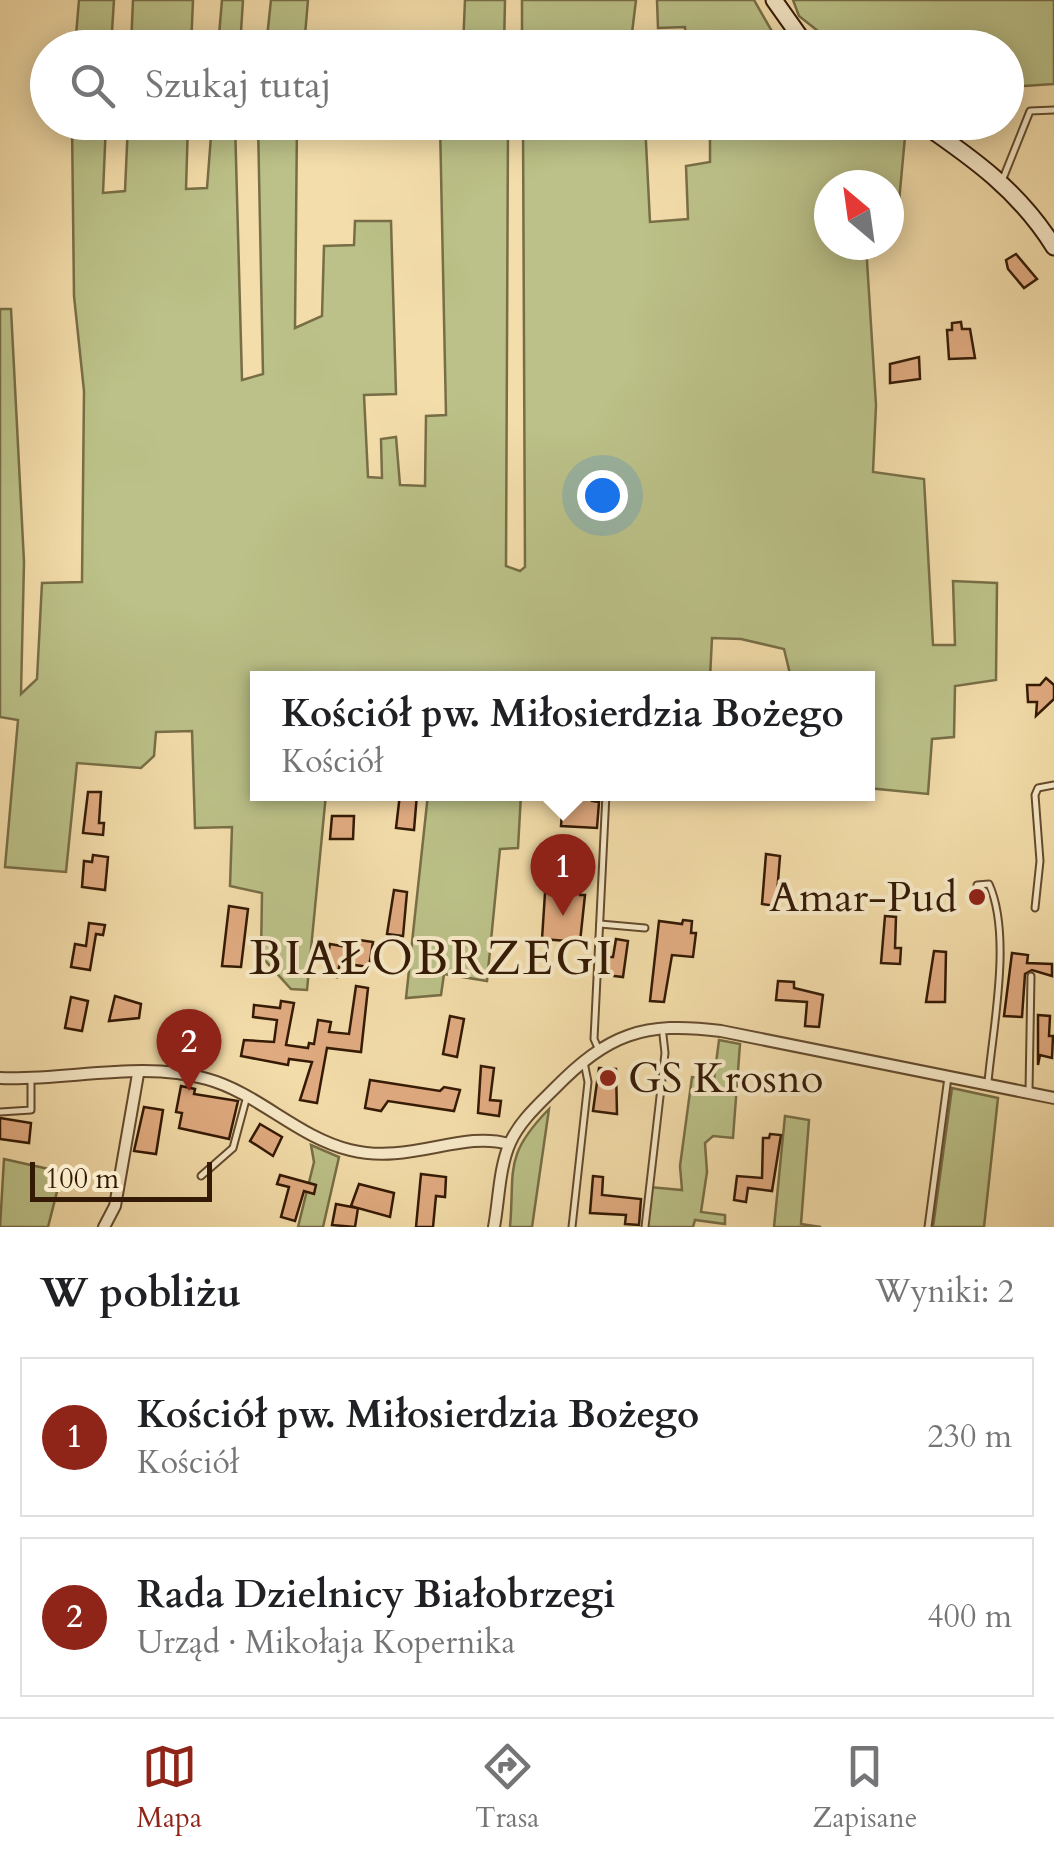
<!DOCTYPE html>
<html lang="pl">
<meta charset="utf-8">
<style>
:root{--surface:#fff;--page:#f6f6f6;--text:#202124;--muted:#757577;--line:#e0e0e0;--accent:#8f2418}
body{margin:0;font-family:Cardo,serif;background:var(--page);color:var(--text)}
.compass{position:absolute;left:814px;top:170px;width:90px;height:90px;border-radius:50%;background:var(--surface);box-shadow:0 5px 25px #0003;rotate:331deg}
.scale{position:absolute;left:30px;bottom:25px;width:182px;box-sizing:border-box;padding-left:10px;border:5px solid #341a05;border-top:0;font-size:28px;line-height:35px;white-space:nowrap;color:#341a05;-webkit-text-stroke:8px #f7e9c8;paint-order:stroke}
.you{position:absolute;left:602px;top:495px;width:35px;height:35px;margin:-25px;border:8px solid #fff;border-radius:50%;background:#1a73e8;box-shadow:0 0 0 15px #1a73e833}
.badge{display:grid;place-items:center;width:65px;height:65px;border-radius:50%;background:var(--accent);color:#fff;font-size:32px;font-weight:700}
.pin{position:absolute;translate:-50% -82px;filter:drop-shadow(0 2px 5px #0008)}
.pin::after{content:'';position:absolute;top:52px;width:35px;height:30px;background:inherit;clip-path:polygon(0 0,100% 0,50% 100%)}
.popup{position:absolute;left:250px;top:671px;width:625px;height:130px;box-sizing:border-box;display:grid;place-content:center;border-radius:0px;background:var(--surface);filter:drop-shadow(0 2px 8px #0005);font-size:32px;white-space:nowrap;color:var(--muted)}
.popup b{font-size:38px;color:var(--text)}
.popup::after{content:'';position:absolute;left:50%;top:100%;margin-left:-20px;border:20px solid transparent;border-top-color:var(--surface)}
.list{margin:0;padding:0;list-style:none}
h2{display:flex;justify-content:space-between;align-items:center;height:130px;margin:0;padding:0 40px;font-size:42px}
h2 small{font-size:32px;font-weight:400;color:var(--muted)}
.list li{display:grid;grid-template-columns:65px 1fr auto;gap:30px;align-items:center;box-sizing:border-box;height:160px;margin:0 20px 20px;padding:0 20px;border:2px solid var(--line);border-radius:0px}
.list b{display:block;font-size:38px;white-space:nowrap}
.list p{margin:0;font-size:32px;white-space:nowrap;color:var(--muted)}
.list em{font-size:32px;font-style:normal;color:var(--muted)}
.icon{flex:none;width:55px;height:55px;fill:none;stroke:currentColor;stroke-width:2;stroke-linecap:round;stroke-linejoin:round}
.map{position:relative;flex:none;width:1054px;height:1227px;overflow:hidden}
.search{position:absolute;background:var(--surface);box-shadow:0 5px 25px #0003;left:30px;right:30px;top:30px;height:110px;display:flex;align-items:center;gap:25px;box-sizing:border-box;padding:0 35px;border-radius:55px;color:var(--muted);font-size:38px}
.sheet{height:490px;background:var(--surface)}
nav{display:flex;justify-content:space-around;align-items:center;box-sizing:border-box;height:140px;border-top:2px solid var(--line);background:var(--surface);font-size:28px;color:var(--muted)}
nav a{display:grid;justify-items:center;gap:5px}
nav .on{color:var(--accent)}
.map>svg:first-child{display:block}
.green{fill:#bbc188;stroke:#786e46;stroke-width:2.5}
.building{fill:#e1ab81;stroke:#341a05;stroke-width:2.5}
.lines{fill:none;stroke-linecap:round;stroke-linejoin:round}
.lane-casing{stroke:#644b2e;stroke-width:9}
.street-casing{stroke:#644b2e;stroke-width:14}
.secondary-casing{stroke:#341a05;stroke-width:19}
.lane{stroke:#f7e9c8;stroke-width:5}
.street{stroke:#f7e9c8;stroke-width:10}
.secondary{stroke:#f7e9c8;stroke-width:15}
.poi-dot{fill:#8f2418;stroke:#f7e9c8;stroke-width:4}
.labels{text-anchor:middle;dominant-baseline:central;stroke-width:8;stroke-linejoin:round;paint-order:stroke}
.poi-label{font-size:42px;fill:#341a05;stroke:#f7e9c8;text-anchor:end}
.quarter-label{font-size:48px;letter-spacing:2.5px;fill:#341a05;stroke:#f7e9c8}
</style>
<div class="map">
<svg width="1054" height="1227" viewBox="0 0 1054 1227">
<rect width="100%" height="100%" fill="#f3ddaa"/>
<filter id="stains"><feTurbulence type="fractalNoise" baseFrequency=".002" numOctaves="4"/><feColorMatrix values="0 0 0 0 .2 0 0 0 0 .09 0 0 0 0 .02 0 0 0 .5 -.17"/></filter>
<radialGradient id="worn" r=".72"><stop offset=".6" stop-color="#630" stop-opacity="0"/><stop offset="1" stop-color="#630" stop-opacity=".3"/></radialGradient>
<g class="green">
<path d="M 79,0 L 114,0 L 111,47 L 75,47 Z"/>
<path d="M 133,0 L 193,0 L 191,47 L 131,47 Z"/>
<path d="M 222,0 L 243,0 L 240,47 L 218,47 Z"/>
<path d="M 271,0 L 308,0 L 304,47 L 266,47 Z"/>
<path d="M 465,0 L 505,0 L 504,47 L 463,47 Z"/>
<path d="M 522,0 L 636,0 L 632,33 L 642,41 L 642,47 L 522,47 Z"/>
<path d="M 657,0 L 754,0 L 781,47 L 686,47 L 685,27 L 658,28 Z"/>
<path d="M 793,0 L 1054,0 L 1054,84 L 1007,87 L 1006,48 L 838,47 L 799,16 Z"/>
<path d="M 901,122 L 906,126 L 896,234 L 889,234 L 889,185 L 829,185 L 829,245 L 866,245 L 876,405 L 873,472 L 924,479 L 933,645 L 955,645 L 953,581 L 997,583 L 996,680 L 955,686 L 954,737 L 932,739 L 928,794 L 868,788 L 868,678 L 791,678 L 784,649 L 741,639 L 712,638 L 710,678 L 258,678 L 258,794 L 326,794 L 307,990 L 291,989 L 261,956 L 262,893 L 230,886 L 232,827 L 195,828 L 192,731 L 156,732 L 154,756 L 141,768 L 77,763 L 66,872 L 5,867 L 18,720 L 0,717 L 0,309 L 11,309 L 24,562 L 21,694 L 37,679 L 42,583 L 82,582 L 84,391 L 74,296 L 72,123 L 106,123 L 103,193 L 125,191 L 128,123 L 188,123 L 186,189 L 207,188 L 212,123 L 235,123 L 242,380 L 263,374 L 258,123 L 297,123 L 295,328 L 322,316 L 324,246 L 354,245 L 355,221 L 391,221 L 396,394 L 364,395 L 368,477 L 382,478 L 381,439 L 396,437 L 400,485 L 425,486 L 426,416 L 446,415 L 440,123 L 508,123 L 506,566 L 520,571 L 525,567 L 523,123 L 645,123 L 650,222 L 688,219 L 686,166 L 710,162 L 710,123 Z"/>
<path d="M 428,794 L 521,794 L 518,848 L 500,849 L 487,981 L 444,974 L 441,995 L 406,998 Z"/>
<path d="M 719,1040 L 740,1044 L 733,1138 L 713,1136 L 705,1143 L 707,1172 L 701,1212 L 725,1215 L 725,1224 L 695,1220 L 693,1227 L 646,1227 L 650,1187 L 682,1190 L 680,1166 L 692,1077 L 714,1079 Z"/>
<path d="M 952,1088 L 998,1098 L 984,1227 L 933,1227 Z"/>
<path d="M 549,1109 L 532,1227 L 510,1227 C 515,1170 503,1156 549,1109 Z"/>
<path d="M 785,1116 L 809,1120 L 801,1224 L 821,1227 L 774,1227 Z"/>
<path d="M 311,1145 L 339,1157 L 323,1227 L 298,1227 L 314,1162 Z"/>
<path d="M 4,1159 L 62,1172 L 48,1227 L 0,1227 Z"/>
</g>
<g class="building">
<path d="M 1016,254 L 1037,279 L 1024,288 L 1008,269 L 1006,260 Z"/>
<path d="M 961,322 L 962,329 L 970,329 L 975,358 L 949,359 L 947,330 L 952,330 L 952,323 Z"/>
<path d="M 919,357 L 920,379 L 890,383 L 890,364 Z"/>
<path d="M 1046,678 L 1054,685 L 1054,699 L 1036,716 L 1037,702 L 1028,702 L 1027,685 L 1040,685 Z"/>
<path d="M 88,792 L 101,792 L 99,823 L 104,823 L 103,835 L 83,833 Z"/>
<path d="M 400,794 L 417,794 L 414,830 L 396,828 Z"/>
<path d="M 577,794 L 593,794 L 592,801 L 599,802 L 597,828 L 561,826 L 563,800 L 576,801 Z"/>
<path d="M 332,816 L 354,816 L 353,839 L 330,839 Z"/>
<path d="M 766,854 L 780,856 L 776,906 L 762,904 Z"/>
<path d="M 93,855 L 108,857 L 105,890 L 82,887 L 84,861 L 92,862 Z"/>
<path d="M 550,882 L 580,884 L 580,895 L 585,895 L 580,942 L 542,939 L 545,893 L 550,892 Z"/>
<path d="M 394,890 L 407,892 L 403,936 L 387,934 Z"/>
<path d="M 229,906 L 248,909 L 241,967 L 222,966 Z"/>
<path d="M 885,916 L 896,917 L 895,948 L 901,948 L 900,964 L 881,963 Z"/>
<path d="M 683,920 L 692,921 L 691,933 L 696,933 L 693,957 L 672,955 L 664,1002 L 650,1001 L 659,921 L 682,924 Z"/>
<path d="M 89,923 L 105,925 L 103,935 L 96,934 L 90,970 L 71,967 L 75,944 L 86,946 Z"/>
<path d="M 616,939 L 628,941 L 623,977 L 605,975 L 607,957 L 613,957 Z"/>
<path d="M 359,940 L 373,942 L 369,967 L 340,963 L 337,977 L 324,975 L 330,944 L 358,949 Z"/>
<path d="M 934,951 L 946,952 L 945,1002 L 926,1002 Z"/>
<path d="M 1012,953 L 1028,955 L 1027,963 L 1052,964 L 1052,976 L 1032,970 L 1025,974 L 1022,1017 L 1004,1016 Z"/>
<path d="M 778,981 L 794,982 L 794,988 L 823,995 L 819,1027 L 805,1026 L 807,1002 L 776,1000 Z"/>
<path d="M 356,986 L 368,988 L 361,1052 L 327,1048 L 317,1103 L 300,1100 L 312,1062 L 289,1059 L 288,1065 L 241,1056 L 244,1040 L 274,1042 L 277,1020 L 253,1017 L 254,1005 L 280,1008 L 281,1001 L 294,1003 L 286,1045 L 308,1048 L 309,1043 L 314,1044 L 318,1020 L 331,1022 L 329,1032 L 349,1034 Z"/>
<path d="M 115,996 L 141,1004 L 139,1018 L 109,1021 Z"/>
<path d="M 71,997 L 88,1001 L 82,1031 L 65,1028 Z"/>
<path d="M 1038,1015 L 1050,1016 L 1049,1036 L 1053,1036 L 1052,1058 L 1040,1055 L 1038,1065 Z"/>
<path d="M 450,1016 L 464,1019 L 457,1057 L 443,1054 Z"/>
<path d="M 481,1066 L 494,1068 L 490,1100 L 501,1101 L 499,1116 L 478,1113 Z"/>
<path d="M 599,1068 L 616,1069 L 617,1114 L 593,1111 Z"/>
<path d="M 370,1080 L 440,1091 L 444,1087 L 460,1090 L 454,1111 L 388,1101 L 381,1111 L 365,1108 Z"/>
<path d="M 181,1086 L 195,1089 L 194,1094 L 238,1101 L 229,1139 L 179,1128 L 182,1113 L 176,1112 Z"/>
<path d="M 144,1107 L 163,1110 L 156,1154 L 134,1151 Z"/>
<path d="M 0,1118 L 31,1123 L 29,1143 L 0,1139 Z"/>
<path d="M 260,1124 L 282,1137 L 273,1156 L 250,1141 Z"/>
<path d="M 770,1134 L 781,1135 L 772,1191 L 748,1188 L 746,1202 L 734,1200 L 737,1176 L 762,1178 L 763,1138 L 769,1138 Z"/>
<path d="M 421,1174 L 446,1177 L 445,1197 L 436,1196 L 433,1227 L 416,1227 Z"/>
<path d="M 280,1175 L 316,1185 L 314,1194 L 304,1191 L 295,1221 L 281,1217 L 289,1187 L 277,1184 Z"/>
<path d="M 593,1176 L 603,1177 L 602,1195 L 641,1199 L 639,1225 L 625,1224 L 626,1215 L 590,1213 Z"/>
<path d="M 359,1184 L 394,1193 L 390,1217 L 358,1208 L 355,1227 L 332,1225 L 336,1204 L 357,1208 L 351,1206 Z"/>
</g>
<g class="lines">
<g class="lane-casing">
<g id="lane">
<path d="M 1002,181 L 1030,111 L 1054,110"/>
<path d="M 977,885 L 989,884 C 1012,935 993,1027 988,1082"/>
<path d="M 1035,908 L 1040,861 L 1035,795 L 1038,788 L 1054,785"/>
<path d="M 600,924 L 645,928"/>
<path d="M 598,1048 L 594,1039 L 606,794"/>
<path d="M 1029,1091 L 1031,976"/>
<path d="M 0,1112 L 31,1110 L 31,1080"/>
<path d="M 201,1176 L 233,1148 L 247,1096"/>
<path d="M 572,1227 L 588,1082 L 584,1062"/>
<path d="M 645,1227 L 665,1053 L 663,1035"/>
<path d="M 928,1227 L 948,1077"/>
</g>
</g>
<g class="street-casing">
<g id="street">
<path d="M 0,1078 C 66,1081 142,1060 207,1079 C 258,1093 297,1137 350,1150 C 410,1165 461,1130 509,1144"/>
<path d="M 104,1227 L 115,1206 L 138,1074"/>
<path d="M 494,1227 C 499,1200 499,1168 510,1143 C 519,1122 538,1105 554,1089 C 608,1034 643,1021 721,1031 L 1054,1098"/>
</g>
</g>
<g class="secondary-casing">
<g id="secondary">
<path d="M 774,0 L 808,48"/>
<path d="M 920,122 C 974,159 1019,191 1054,247"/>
</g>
</g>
<use href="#lane" class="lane"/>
<use href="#street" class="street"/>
<use href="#secondary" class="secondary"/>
</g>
<g class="poi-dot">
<circle cx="977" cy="897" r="10"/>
<circle cx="608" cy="1078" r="10"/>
</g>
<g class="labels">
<g class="poi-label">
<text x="957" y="897">Amar-Pud</text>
<text x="628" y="1078" text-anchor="start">GS Krosno</text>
</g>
<g class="quarter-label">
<text x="432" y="958">BIAŁOBRZEGI</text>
</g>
</g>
<rect width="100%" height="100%" filter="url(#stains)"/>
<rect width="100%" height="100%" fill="url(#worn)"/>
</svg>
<svg class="compass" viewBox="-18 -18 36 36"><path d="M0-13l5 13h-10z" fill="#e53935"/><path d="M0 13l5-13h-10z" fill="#757577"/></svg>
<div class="scale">100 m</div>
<div class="you"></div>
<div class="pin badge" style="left:563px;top:916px">1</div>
<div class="popup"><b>Kościół pw. Miłosierdzia Bożego</b>Kościół</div>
<div class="pin badge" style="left:189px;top:1091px">2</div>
<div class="search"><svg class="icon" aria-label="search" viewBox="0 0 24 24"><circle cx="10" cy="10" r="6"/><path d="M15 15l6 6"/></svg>Szukaj tutaj</div>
</div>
<section class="sheet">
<h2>W pobliżu<small>Wyniki: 2</small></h2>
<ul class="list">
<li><span class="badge">1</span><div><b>Kościół pw. Miłosierdzia Bożego</b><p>Kościół</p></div><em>230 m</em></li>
<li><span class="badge">2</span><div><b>Rada Dzielnicy Białobrzegi</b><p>Urząd · Mikołaja Kopernika</p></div><em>400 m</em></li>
</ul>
</section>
<nav>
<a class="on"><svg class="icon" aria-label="map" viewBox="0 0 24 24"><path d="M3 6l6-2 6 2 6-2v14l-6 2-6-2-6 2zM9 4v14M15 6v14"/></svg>Mapa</a>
<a><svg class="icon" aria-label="directions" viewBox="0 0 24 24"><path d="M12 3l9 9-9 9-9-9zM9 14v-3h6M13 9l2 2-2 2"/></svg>Trasa</a>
<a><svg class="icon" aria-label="saved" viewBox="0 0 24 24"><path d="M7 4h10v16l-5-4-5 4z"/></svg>Zapisane</a>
</nav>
